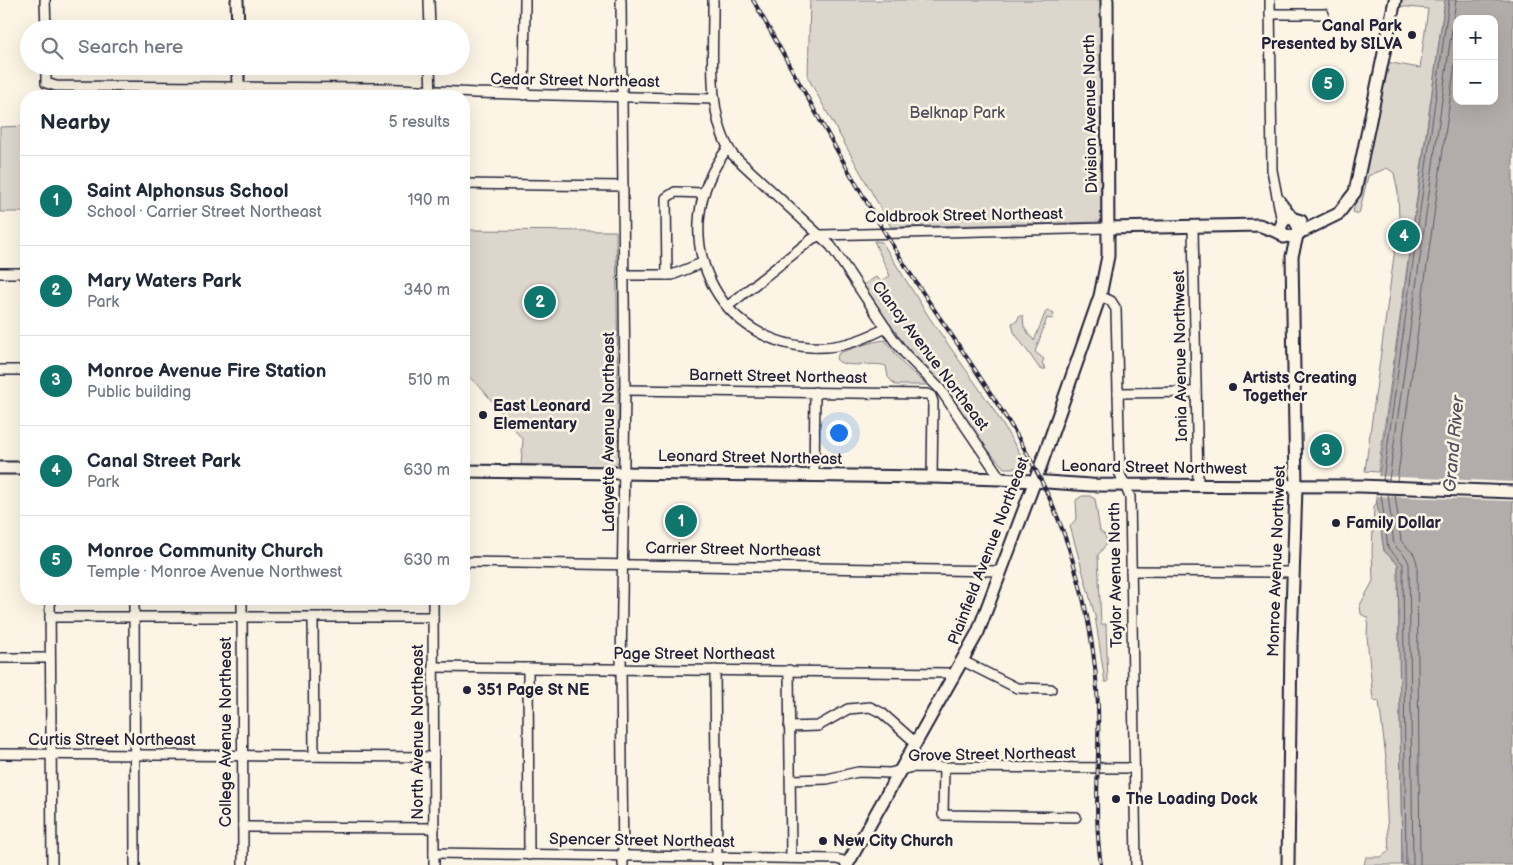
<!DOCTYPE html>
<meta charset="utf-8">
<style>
:root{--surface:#fff;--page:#f6f6f7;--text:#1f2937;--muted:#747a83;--line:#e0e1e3;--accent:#0f766e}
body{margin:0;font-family:"Balsamiq Sans",sans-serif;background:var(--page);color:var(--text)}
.controls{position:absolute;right:15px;top:15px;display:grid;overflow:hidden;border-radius:10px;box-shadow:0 5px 20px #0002}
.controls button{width:45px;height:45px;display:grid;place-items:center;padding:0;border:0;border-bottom:1px solid var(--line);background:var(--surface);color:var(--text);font:25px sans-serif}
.you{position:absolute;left:838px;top:432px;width:18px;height:18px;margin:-12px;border:4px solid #fff;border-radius:50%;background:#1a73e8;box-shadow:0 0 0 8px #1a73e833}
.badge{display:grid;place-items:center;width:32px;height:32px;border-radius:50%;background:var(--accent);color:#fff;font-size:16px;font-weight:700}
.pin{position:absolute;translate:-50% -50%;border:2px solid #fff;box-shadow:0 1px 5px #0006}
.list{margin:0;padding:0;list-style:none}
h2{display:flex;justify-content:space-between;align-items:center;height:65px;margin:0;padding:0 20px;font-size:21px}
h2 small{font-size:16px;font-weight:400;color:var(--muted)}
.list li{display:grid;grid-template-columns:32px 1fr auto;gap:15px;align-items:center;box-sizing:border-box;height:90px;padding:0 20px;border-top:1px solid var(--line)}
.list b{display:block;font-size:19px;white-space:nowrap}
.list p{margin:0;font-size:16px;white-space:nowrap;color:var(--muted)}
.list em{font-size:16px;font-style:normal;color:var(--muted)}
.icon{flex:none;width:28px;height:28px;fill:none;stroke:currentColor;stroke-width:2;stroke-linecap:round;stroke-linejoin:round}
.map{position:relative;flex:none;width:1513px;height:865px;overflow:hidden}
.search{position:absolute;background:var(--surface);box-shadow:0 5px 20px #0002;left:20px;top:20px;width:450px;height:55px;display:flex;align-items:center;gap:12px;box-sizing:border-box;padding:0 18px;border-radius:28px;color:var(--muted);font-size:19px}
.panel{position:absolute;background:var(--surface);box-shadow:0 5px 20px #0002;left:20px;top:90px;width:450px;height:515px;border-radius:20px}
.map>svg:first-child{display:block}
.green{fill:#dcd6cc;stroke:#7f7c84}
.water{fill:#b2adab;stroke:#78757e;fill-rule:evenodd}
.pier{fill:#fcf5e5}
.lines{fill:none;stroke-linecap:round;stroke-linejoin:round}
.shore{stroke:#5c5a68;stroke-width:1}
.minor-casing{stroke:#22223b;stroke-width:12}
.major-casing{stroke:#22223b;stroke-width:15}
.minor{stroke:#fcf5e5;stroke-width:9}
.major{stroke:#fcf5e5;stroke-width:11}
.rail-casing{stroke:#22223b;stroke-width:4}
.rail{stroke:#fcf5e5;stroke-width:2;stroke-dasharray:5.5;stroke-linecap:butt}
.poi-dot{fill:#22223b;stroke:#fcf5e5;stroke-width:2}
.labels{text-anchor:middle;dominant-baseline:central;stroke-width:5;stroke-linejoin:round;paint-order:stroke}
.poi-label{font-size:16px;font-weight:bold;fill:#22223b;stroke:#fcf5e5;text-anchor:start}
.street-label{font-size:16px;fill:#22223b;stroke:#fcf5e5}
.park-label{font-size:16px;fill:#504f5f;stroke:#fcf5e5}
.water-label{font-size:18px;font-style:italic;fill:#545362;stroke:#fcf5e5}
</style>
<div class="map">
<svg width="1513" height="865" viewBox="0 0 1513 865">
<rect width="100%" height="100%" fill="#fcf5e5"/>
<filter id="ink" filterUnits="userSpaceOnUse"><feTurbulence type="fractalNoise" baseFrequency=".02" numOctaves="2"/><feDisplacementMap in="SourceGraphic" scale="10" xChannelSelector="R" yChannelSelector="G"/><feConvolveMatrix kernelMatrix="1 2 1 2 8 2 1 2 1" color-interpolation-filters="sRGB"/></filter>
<g filter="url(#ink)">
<g class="green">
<path d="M 810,0 L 1101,0 L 1101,222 L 891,227 L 808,78 Z"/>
<path d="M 1399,0 L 1445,0 L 1378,472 L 1365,471 L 1399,219 L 1398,192 L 1394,173 L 1387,168 L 1368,176 L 1359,214 L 1353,212 L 1365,164 L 1386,62 L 1420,68 L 1428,9 L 1398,6 Z"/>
<path d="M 26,126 L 26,212 L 0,212 L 0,127 Z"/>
<path d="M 464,230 L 616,231 L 619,460 L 615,466 L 521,465 L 523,440 L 483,390 L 464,372 Z"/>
<path d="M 874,241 L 882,242 L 929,317 L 992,407 L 1027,465 L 1029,465 L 1027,468 L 1004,468 L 983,444 L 943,385 L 901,342 L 863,285 L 876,277 L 881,281 L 890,276 Z"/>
<path d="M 1048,310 L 1054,314 L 1052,319 L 1047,318 L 1035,352 L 1044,359 L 1042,363 L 1046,369 L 1040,369 L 1014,332 L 1012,323 L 1017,321 L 1019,316 L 1023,316 L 1024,327 L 1034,341 L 1046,311 Z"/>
<path d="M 885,340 L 903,364 L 927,385 L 895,385 L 888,377 L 886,366 C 874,361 844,370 836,359 L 839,353 C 854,348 869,342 885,340 Z"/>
<path d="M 1082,496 L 1090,496 L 1095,499 L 1100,531 L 1105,535 L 1107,543 L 1098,555 L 1101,624 L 1106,624 L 1108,682 L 1105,682 L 1095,616 L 1070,526 L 1077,518 L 1076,500 Z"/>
<path d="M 1377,502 L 1384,551 L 1398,564 L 1402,865 L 1364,865 L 1366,857 L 1381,857 L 1389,851 L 1386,797 L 1387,766 L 1379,701 L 1373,700 L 1367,636 L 1368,618 L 1361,614 L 1360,605 L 1373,581 L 1372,550 L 1374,507 Z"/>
</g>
<path class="water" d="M 1445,0 L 1513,0 L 1513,865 L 1402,865 L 1398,564 L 1384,551 L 1376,496 ZM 1457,19 L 1494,19 L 1494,101 L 1457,101 Z"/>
<path class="pier" d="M 1377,476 L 1513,482 L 1513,501 L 1376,496 Z"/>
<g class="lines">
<g class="shore">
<path d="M 1383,480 L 1449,0"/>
<path d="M 1389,480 L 1456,0"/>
<path d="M 1397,481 L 1457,49"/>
<path d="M 1381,494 L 1388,548 L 1403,564 L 1406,865"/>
<path d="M 1388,494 L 1394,545 L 1406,557 L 1409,564 L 1413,865"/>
<path d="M 1395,494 L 1401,541 L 1414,554 L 1417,563 L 1420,865"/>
</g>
<g class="minor-casing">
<g id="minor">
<path d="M 45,0 L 46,29"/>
<path d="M 429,0 L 430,29"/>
<path d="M 621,0 L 625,390 L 621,669 L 623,865"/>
<path d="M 713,0 C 714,48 705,116 733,155 L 831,246 L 894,340 L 907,356 L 940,389 L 1001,479"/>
<path d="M 1270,0 L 1272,170 L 1282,222"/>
<path d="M 1270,14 L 1324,14"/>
<path d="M 46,66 L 46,83 L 56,86 L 381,88 L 476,93 L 714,99"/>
<path d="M 430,66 L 431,96"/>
<path d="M 524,95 L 525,0"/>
<path d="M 728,148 C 661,232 716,352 825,347 C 847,346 866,338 886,328"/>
<path d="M 464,184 L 623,186"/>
<path d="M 1278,198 L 1294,219"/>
<path d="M 1193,227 L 1198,485"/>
<path d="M 0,273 L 26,273"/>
<path d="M 624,275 L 672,275 L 702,263"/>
<path d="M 667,275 L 666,198 L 675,192 L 704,193"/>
<path d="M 1100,296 L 1111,301 L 1116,309 L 1120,474 L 1130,497 L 1136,865"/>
<path d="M 728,306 L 812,239 L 821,235 L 1108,228"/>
<path d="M 0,370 L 26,370"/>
<path d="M 625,390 L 927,394 L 931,396 L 933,402 L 932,477"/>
<path d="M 1118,393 L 1196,392"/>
<path d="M 814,475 L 815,392"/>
<path d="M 464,562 L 1001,571"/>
<path d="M 1131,571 L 1292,572"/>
<path d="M 50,599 L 52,865"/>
<path d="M 134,599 L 135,865"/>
<path d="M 242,599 L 243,865"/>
<path d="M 433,599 L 434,865"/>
<path d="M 50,617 L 433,617"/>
<path d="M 313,618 L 314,756"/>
<path d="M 0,658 L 50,658"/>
<path d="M 963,661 L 1017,688 L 1051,689"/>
<path d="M 433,667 L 947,673 L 954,677"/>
<path d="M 528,668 L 529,855"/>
<path d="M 715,670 L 717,865"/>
<path d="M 789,670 L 791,858"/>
<path d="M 789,727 L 818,726 L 848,709 L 870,707 L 882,713 L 916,743"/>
<path d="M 0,754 L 434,757"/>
<path d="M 944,767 L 943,815 L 1076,817"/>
<path d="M 791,780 L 827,779 L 858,772 L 890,773 L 912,767 L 1134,768"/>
<path d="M 243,827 L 434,828"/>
<path d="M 434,853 L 836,859 L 848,862"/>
</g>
</g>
<g class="major-casing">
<g id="major">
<path d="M 237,0 L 238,29"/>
<path d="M 238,66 L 238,96"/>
<path d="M 1108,228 L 1259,225 L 1291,237 L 1338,214 L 1355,192 L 1395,0"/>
<path d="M 1284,237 L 1280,228 L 1284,220 L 1291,218 L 1301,221"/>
<path d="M 0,468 L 26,468"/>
<path d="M 464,471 L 932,477 L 1001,479 L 1091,485 L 1360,486 L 1513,492"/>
<path d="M 847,865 L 978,632 L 1042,462 L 1100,296 L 1108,256 L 1107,0"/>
<path d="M 1288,865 L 1291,643 L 1296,487 L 1292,256 L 1299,228 L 1294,219"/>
</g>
</g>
<use href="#minor" class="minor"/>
<use href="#major" class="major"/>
<g class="rail-casing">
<path id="rail" d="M 753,0 C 804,90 853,183 908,270 C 971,368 1042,452 1074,565 C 1088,611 1096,659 1098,707 C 1100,760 1093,812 1101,865"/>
</g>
<use href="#rail" class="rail"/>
</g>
</g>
<g class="poi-dot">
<circle cx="1412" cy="35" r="5"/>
<circle cx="1233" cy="387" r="5"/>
<circle cx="483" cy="415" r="5"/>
<circle cx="1336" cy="523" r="5"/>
<circle cx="467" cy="690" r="5"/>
<circle cx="1116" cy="799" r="5"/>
<circle cx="823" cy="841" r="5"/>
</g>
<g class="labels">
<g class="poi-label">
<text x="1402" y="26" text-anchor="end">Canal Park<tspan x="1402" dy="18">Presented by SILVA</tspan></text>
<text x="1243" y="378">Artists Creating<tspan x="1243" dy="18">Together</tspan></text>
<text x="493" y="406">East Leonard<tspan x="493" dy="18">Elementary</tspan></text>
<text x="1346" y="523">Family Dollar</text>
<text x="477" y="690">351 Page St NE</text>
<text x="1126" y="799">The Loading Dock</text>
<text x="833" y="841">New City Church</text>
</g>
<g class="street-label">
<text transform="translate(575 81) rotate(1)">Cedar Street Northeast</text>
<text transform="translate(1091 114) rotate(-91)">Division Avenue North</text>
<text transform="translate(964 216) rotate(-1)">Coldbrook Street Northeast</text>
<text transform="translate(930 356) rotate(53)">Clancy Avenue Northeast</text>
<text transform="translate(1181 356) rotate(-91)">Ionia Avenue Northwest</text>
<text transform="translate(778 377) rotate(1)">Barnett Street Northeast</text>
<text transform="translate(609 432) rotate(-90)">Lafayette Avenue Northeast</text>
<text transform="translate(750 458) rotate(1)">Leonard Street Northeast</text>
<text transform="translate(1154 468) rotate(1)">Leonard Street Northwest</text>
<text transform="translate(733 550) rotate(1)">Carrier Street Northeast</text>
<text transform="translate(989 551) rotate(-69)">Plainfield Avenue Northeast</text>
<text transform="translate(1277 561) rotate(-88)">Monroe Avenue Northwest</text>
<text transform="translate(1116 575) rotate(-91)">Taylor Avenue North</text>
<text x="694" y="654">Page Street Northeast</text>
<text transform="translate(226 732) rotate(-90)">College Avenue Northeast</text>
<text transform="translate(418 732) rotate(-90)">North Avenue Northeast</text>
<text x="112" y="740">Curtis Street Northeast</text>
<text transform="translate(992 755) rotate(-1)">Grove Street Northeast</text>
<text transform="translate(642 841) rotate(1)">Spencer Street Northeast</text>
</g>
<g class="park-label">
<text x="957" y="113">Belknap Park</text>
</g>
<g class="water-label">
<text transform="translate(1454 444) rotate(-85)">Grand River</text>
</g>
</g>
</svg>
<div class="controls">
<button>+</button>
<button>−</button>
</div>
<div class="you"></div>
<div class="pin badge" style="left:681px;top:521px">1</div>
<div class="pin badge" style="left:540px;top:302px">2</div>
<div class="pin badge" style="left:1326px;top:450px">3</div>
<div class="pin badge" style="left:1404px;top:236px">4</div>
<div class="pin badge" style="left:1328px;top:84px">5</div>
<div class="search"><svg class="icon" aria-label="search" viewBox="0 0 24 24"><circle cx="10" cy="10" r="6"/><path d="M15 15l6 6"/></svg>Search here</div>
<section class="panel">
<h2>Nearby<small>5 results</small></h2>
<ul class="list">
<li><span class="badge">1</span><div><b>Saint Alphonsus School</b><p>School · Carrier Street Northeast</p></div><em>190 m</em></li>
<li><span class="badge">2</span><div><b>Mary Waters Park</b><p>Park</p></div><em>340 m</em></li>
<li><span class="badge">3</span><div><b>Monroe Avenue Fire Station</b><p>Public building</p></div><em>510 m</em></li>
<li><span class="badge">4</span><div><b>Canal Street Park</b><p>Park</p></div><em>630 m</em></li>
<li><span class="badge">5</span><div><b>Monroe Community Church</b><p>Temple · Monroe Avenue Northwest</p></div><em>630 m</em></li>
</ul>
</section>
</div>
